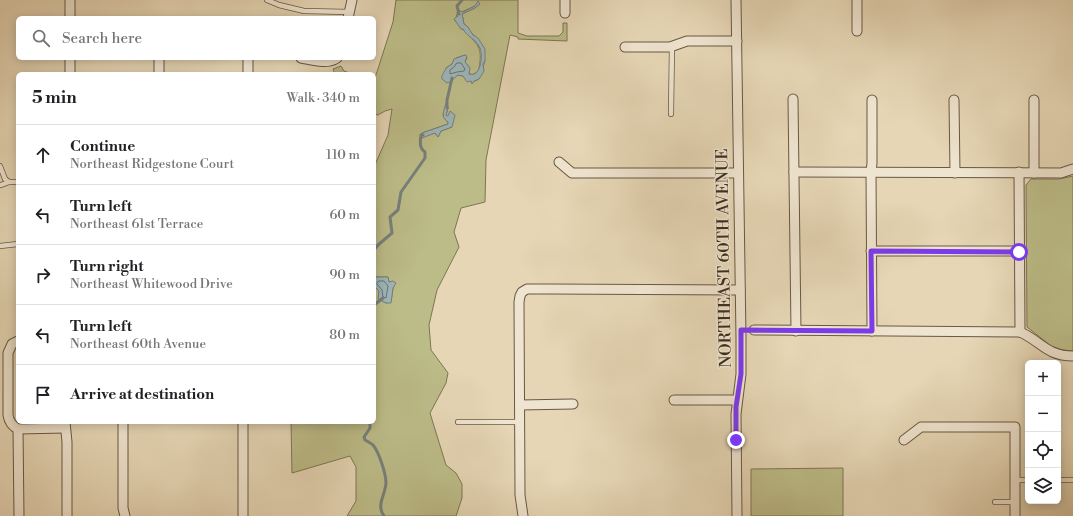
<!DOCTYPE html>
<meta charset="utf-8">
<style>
:root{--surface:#fff;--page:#f2f2f2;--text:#202124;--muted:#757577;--line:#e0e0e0}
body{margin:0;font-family:"Libre Bodoni",serif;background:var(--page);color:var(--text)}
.controls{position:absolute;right:12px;bottom:12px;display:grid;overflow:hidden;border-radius:6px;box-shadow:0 2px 10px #0003}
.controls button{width:36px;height:36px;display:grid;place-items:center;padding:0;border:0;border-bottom:1px solid var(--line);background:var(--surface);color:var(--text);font:20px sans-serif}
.stop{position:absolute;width:12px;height:12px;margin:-9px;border:3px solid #7c3aed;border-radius:50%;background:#fff}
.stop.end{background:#7c3aed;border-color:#fff;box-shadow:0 1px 4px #0008}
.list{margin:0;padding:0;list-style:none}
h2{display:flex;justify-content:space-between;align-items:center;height:52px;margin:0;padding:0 16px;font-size:17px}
h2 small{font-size:13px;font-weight:400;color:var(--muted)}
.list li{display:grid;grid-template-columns:26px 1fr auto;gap:12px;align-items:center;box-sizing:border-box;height:60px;padding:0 16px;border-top:1px solid var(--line)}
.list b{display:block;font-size:15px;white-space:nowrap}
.list p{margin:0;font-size:13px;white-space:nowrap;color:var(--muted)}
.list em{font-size:13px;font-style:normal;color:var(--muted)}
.icon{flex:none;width:22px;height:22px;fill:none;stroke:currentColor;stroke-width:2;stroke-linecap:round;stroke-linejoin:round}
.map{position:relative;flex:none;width:1073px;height:516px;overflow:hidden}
.search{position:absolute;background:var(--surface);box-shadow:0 2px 10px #0003;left:16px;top:16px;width:360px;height:44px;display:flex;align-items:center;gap:10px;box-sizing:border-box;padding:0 14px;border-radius:6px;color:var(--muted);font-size:15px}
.panel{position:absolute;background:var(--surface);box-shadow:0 2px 10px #0003;left:16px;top:72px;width:360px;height:352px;border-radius:6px}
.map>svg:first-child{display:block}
.green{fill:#bcbc88;stroke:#7c7654;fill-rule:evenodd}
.water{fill:#9cb6ba;stroke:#76807c}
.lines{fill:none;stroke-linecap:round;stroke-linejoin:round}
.shore{stroke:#6c726d;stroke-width:1}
.stream{stroke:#76807c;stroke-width:3}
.service-casing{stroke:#675945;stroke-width:6}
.minor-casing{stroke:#675945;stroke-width:11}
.service{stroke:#efe4cf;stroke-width:4.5}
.minor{stroke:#efe4cf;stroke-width:9}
.route{stroke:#7c3aed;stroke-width:5}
.labels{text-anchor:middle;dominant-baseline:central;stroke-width:3;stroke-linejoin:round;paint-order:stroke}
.street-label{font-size:16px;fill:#3d2f20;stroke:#efe4cf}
</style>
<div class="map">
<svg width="1073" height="516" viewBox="0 0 1073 516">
<rect width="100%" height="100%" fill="#e6d6b5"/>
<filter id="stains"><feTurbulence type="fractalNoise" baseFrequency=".005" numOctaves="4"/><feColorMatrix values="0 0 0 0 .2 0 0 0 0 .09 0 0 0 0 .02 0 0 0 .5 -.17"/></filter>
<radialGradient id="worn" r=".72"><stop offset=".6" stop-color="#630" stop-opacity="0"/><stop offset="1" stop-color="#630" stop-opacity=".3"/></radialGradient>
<g class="green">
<path d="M 396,0 L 518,0 L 518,33 L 527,36 L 559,36 L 563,32 L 563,23 L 567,23 L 567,41 L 518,39 L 518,37 L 510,35 L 486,160 L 485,202 L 461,208 L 454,232 L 459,247 L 437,290 L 429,325 L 431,350 L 448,373 L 446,383 L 430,413 L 446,465 L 456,473 L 462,484 L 462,498 L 456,516 L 347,516 L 356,501 L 356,467 L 350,456 L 292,473 L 291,422 L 374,422 L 374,286 L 379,291 L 379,299 L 386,303 L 391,302 L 393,288 L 395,283 L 389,282 L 388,277 L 374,277 L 374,167 L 388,135 L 392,109 L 385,111 L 378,115 L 374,114 L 374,81 L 393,22 ZM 475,6 L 475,8 L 462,14 L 464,24 L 468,27 L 470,32 L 476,37 L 485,61 L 479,79 L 473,82 L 463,76 L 458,75 L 447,82 L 443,79 L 446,68 L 452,64 L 456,58 L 465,55 L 467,58 L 465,62 L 469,67 L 469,73 L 472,75 C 479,72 479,69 480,62 C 482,43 473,42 463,29 L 461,29 L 459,24 L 455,21 L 457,14 ZM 447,104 L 448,108 L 446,115 L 452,127 L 441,131 L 438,137 L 435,133 L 423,136 L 422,133 L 448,124 L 448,122 L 443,115 Z"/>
<path d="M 341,66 L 344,71 L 352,74 L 335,74 L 333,69 Z"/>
<path d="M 1073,176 L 1073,351 L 1062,350 L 1051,346 L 1027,327 L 1026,185 L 1031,179 L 1059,179 Z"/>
<path d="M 843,468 L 843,516 L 751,516 L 751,469 Z"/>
</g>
<g class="water">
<path d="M 478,1 L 480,4 L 475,8 L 462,14 L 464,24 L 468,27 L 473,35 L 478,38 L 485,49 L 485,61 L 483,64 L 484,71 L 479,79 L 474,81 L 472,84 L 471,81 L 467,82 L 463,76 L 458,75 L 450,82 L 447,83 L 442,79 C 441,74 445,72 446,68 L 452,64 L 454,59 L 465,55 L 467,56 L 465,62 L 470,68 L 469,74 C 481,78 483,56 480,48 C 476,39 467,37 463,29 L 461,29 L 454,19 L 458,16 L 457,13 L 458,10 L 463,12 L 475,6 Z"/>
<path d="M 446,103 L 448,108 L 446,115 L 448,116 L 450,111 L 455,115 L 452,127 L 441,131 L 438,137 L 435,133 L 422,138 L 420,135 L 422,133 L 448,124 L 448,122 C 440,117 444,111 446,103 Z"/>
<path d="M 374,277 L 388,277 L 389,282 L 393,281 L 396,283 L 393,288 L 391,303 L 386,303 L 378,299 L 379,291 L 374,286 Z"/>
</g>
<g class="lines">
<g class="shore">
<path d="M 457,63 L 461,63 L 465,69 L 464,71 L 457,72 L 450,74 L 450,70 L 454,67 Z"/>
<path d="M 379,281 L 384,281 L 388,286 L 386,298 L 383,297 L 382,290 L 377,284 Z"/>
</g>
<g class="stream">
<path d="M 459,14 L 457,6 L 462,0"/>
<path d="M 447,108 L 447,100 L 452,78"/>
<path d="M 374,250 L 378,245 L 392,233 L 390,217 L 398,210 L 401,192 L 425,158 L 425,152 C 419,148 420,141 421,135 L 423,135"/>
<path d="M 374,305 L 383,298"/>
<path d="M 370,422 L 370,428 L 364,437 L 365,440 C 367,441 371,443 373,445 C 379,452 386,474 386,483 C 385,496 376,505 384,516"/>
</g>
<g class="service-casing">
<g id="service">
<path d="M 267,0 L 279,5 L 304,11 L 350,12"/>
<path d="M 671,114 L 672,45"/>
<path d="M 0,166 L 5,179 L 9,182 L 18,182"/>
<path d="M 1,185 L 9,182"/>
<path d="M 0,246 L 18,244"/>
<path d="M 458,422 L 520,422"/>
<path d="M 1015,480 L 1028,480"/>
<path d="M 1058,480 L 1073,480"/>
<path d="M 995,502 L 1015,502"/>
</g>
</g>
<g class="minor-casing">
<g id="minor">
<path d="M 70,0 L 70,18"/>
<path d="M 565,0 L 565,13"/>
<path d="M 736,0 L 741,338 L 741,374 L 736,414 L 737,516"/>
<path d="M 857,0 L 857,31"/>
<path d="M 348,18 L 352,0"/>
<path d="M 625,47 L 670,47 L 687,41 L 737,41"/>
<path d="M 159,58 L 159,74"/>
<path d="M 301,58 C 312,60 327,65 337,58"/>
<path d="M 70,74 L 70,58"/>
<path d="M 248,74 L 248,58"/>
<path d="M 793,99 L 796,331"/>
<path d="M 954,100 L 955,173"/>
<path d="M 559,162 L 572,173 L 738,173"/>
<path d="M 794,172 L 1061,173 L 1073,169"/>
<path d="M 1019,172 L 1020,332"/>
<path d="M 1034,173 L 1034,100"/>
<path d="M 871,251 L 1019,251"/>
<path d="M 754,330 L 1020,332 C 1041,341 1046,356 1073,356"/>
<path d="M 872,331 L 871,172 L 872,163 L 872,100"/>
<path d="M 18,341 L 12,344 L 8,353 L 8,415 C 9,422 12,426 18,429 L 65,428"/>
<path d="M 674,400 L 737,400"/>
<path d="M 520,405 L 573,404"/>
<path d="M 65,422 L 67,442 L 67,516"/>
<path d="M 123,422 L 123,508 L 125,516"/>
<path d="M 243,422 L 243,516"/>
<path d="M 18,429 L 19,516"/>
<path d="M 904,440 L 921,427 L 1015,427 L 1015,516"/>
<path d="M 523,516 L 520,495 L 519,302 L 520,296 L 522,292 L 527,289 L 550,289 L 740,290"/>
</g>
</g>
<use href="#service" class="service"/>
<use href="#minor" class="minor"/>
</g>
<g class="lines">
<path class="route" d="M 736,440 L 736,407 L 741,374 L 741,330 L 872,331 L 871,251 L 1019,252"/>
</g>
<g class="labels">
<g class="street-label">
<text transform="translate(724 258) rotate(-91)">NORTHEAST 60TH AVENUE</text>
</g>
</g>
<rect width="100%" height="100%" filter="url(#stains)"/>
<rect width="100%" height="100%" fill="url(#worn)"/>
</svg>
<div class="controls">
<button>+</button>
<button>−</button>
<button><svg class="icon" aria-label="locate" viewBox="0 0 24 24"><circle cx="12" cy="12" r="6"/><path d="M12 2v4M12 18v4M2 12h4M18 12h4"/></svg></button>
<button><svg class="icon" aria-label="layers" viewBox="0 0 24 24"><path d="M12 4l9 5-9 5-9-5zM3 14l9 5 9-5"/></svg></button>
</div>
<div class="stop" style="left:1019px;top:252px"></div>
<div class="stop end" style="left:736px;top:440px"></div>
<div class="search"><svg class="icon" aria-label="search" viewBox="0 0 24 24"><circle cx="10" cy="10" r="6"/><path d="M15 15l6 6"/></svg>Search here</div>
<section class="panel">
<h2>5 min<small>Walk · 340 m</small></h2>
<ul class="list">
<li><svg class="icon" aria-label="ahead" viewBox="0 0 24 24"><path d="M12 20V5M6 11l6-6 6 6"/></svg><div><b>Continue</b><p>Northeast Ridgestone Court</p></div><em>110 m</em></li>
<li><svg class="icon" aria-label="left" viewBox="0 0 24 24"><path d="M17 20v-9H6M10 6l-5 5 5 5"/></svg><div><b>Turn left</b><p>Northeast 61st Terrace</p></div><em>60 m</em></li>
<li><svg class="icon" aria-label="right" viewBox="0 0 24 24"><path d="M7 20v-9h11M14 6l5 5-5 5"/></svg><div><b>Turn right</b><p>Northeast Whitewood Drive</p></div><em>90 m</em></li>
<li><svg class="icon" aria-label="left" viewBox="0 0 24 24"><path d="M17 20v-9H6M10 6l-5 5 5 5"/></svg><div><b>Turn left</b><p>Northeast 60th Avenue</p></div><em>80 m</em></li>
<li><svg class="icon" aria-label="arrive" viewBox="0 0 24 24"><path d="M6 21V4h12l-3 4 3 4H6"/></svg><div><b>Arrive at destination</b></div></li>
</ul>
</section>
</div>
